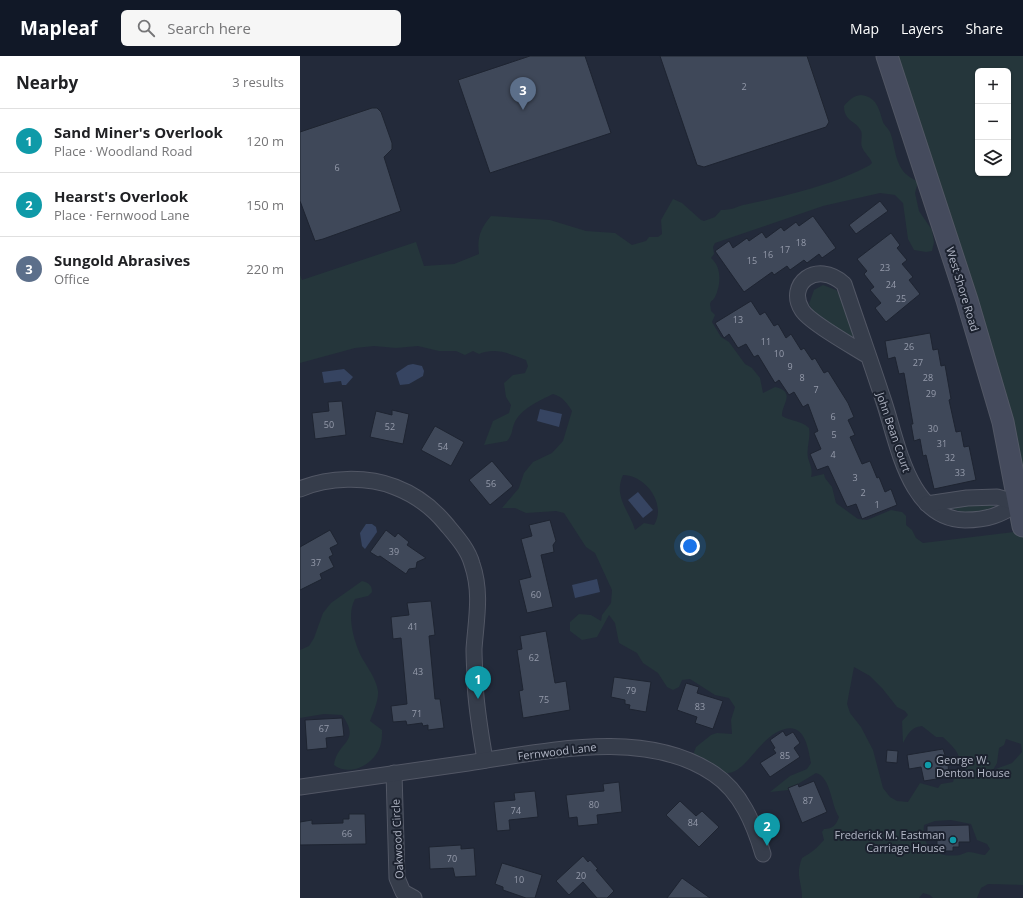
<!DOCTYPE html>
<meta charset="utf-8">
<style>
:root{--surface:#fff;--page:#f6f6f6;--text:#202124;--muted:#757577;--line:#e0e0e0;--accent:#111827}
body{margin:0;font-family:"Open Sans",sans-serif;background:var(--page);color:var(--text)}
.controls{position:absolute;right:12px;top:12px;display:grid;overflow:hidden;border-radius:6px;box-shadow:0 1px 3px #0004}
.controls button{width:36px;height:36px;display:grid;place-items:center;padding:0;border:0;border-bottom:1px solid var(--line);background:var(--surface);color:var(--text);font:20px sans-serif}
.you{position:absolute;left:390px;top:490px;width:14px;height:14px;margin:-10px;border:3px solid #fff;border-radius:50%;background:#1a73e8;box-shadow:0 0 0 6px #1a73e833}
.badge{display:grid;place-items:center;width:26px;height:26px;border-radius:50%;background:var(--accent);color:#fff;font-size:13px;font-weight:700}
.pin{position:absolute;translate:-50% -33px;filter:drop-shadow(0 1px 2px #0008)}
.pin::after{content:'';position:absolute;top:21px;width:14px;height:12px;background:inherit;clip-path:polygon(0 0,100% 0,50% 100%)}
.list{margin:0;padding:0;list-style:none}
h2{display:flex;justify-content:space-between;align-items:center;height:52px;margin:0;padding:0 16px;font-size:17px}
h2 small{font-size:13px;font-weight:400;color:var(--muted)}
.list li{display:grid;grid-template-columns:26px 1fr auto;gap:12px;align-items:center;box-sizing:border-box;height:64px;padding:0 16px;border-top:1px solid var(--line)}
.list b{display:block;font-size:15px;white-space:nowrap}
.list p{margin:0;font-size:13px;white-space:nowrap;color:var(--muted)}
.list em{font-size:13px;font-style:normal;color:var(--muted)}
.icon{flex:none;width:22px;height:22px;fill:none;stroke:currentColor;stroke-width:2;stroke-linecap:round;stroke-linejoin:round}
.map{position:relative;flex:none;width:723px;height:842px;overflow:hidden}
header{display:flex;align-items:center;gap:24px;box-sizing:border-box;height:56px;padding:0 20px;background:var(--accent);color:#fff}
header strong{font-size:19px}
nav{display:flex;gap:22px;margin-inline-start:auto;font-size:14px}
.search{width:280px;height:36px;background:var(--page);display:flex;align-items:center;gap:10px;box-sizing:border-box;padding:0 14px;border-radius:6px;color:var(--muted);font-size:15px}
main{display:flex}
aside{flex:1;background:var(--surface)}
.map>svg:first-child{display:block}
.green{fill:#25363b;fill-rule:evenodd}
.water{fill:#364461}
.building{fill:#3f4859;stroke:#1e2431}
.lines{fill:none;stroke-linecap:round;stroke-linejoin:round}
.minor-casing{stroke:#525765;stroke-width:17}
.secondary-casing{stroke:#525765;stroke-width:23}
.minor{stroke:#363d4b;stroke-width:15}
.secondary{stroke:#454b5d;stroke-width:21}
.culture-dot{fill:#0f9aa8;stroke:#1c222f;stroke-width:1.5}
.labels{text-anchor:middle;dominant-baseline:central;stroke-width:4;stroke-linejoin:round;paint-order:stroke}
.number-label{font-size:9px;fill:#959bab}
.street-label{font-size:11px;fill:#b2b7c6;stroke:#1c222f}
.poi-label{font-size:11px;fill:#b2b7c6;stroke:#1c222f;text-anchor:start}
</style>
<header>
<strong>Mapleaf</strong>
<div class="search"><svg class="icon" aria-label="search" viewBox="0 0 24 24"><circle cx="10" cy="10" r="6"/><path d="M15 15l6 6"/></svg>Search here</div>
<nav><a>Map</a><a>Layers</a><a>Share</a></nav>
</header>
<main>
<aside>
<h2>Nearby<small>3 results</small></h2>
<ul class="list">
<li><span class="badge" style="background:#0f9aa8">1</span><div><b>Sand Miner's Overlook</b><p>Place · Woodland Road</p></div><em>120 m</em></li>
<li><span class="badge" style="background:#0f9aa8">2</span><div><b>Hearst's Overlook</b><p>Place · Fernwood Lane</p></div><em>150 m</em></li>
<li><span class="badge" style="background:#5c6f8a">3</span><div><b>Sungold Abrasives</b><p>Office</p></div><em>220 m</em></li>
</ul>
</aside>
<div class="map">
<svg width="723" height="842" viewBox="0 0 723 842">
<rect width="100%" height="100%" fill="#232a3a"/>
<g class="green">
<path d="M 586,0 L 723,0 L 723,471 ZM 678,15 L 708,15 L 708,117 L 678,117 Z"/>
<path d="M 561,39 C 577,41 579,53 583,66 C 584,69 588,72 590,76 C 595,88 594,103 603,115 C 606,119 613,123 618,126 L 615,137 L 619,155 L 632,174 L 634,186 L 632,195 L 626,196 L 614,194 L 608,183 L 603,147 L 595,139 L 580,137 L 523,150 L 415,187 L 413,191 L 414,198 L 411,202 C 422,211 421,229 415,241 C 413,245 411,244 410,248 L 411,255 L 415,259 L 412,266 L 421,281 L 429,286 L 445,308 L 452,312 L 460,322 L 463,337 L 475,331 C 497,336 481,349 482,360 C 490,365 503,365 509,372 C 511,382 506,392 508,402 C 510,409 513,413 511,421 L 524,418 L 525,422 L 532,431 L 536,447 L 558,463 L 567,464 L 591,454 L 602,456 L 606,460 L 606,469 L 612,474 L 616,482 L 623,487 L 723,475 L 723,829 L 688,828 L 681,832 L 677,842 L 633,842 L 630,839 L 623,837 L 619,842 L 502,842 C 502,825 495,820 502,802 C 511,797 517,792 524,784 L 522,776 L 524,773 C 533,773 536,769 539,761 C 531,749 531,721 516,717 L 488,734 L 470,736 L 490,720 L 507,713 L 511,707 C 508,692 505,668 485,673 C 460,679 447,716 428,717 C 415,717 405,708 395,702 L 394,696 L 396,691 L 411,679 L 417,677 L 432,678 L 431,664 L 435,651 L 429,642 L 415,639 L 390,623 L 382,624 L 379,631 L 373,634 L 367,631 L 358,617 L 343,607 L 337,597 L 319,587 L 315,567 L 309,559 L 297,581 L 282,584 L 270,575 L 270,566 L 279,558 L 291,559 L 301,565 L 302,559 L 311,547 L 312,534 L 295,497 L 286,491 L 264,457 L 256,455 L 226,457 L 215,452 L 202,452 L 219,432 L 224,417 L 233,406 L 252,397 L 263,385 L 272,355 C 267,347 263,341 253,338 C 239,345 220,353 214,368 C 211,376 213,378 207,385 L 184,389 L 193,365 L 209,357 L 211,349 L 206,341 L 204,327 L 213,319 L 225,317 L 228,310 L 226,304 C 210,298 196,291 179,298 L 173,295 L 165,299 L 156,295 L 139,295 L 118,290 L 96,292 L 74,290 L 55,292 L 0,307 L 0,219 L 2,224 L 116,186 L 124,210 L 154,208 L 179,198 C 177,182 180,173 191,160 L 250,164 L 286,175 L 315,177 L 332,189 L 346,185 L 349,181 L 358,181 L 362,178 L 361,164 L 373,143 L 382,147 L 401,164 L 404,165 L 415,161 L 421,154 C 435,154 436,150 448,148 C 486,140 536,128 570,109 L 572,107 C 570,101 564,97 562,91 C 560,86 563,80 561,75 C 556,64 544,66 544,50 C 549,44 553,40 561,39 ZM 323,419 C 346,419 367,449 354,469 L 344,467 L 335,474 C 329,454 313,441 323,419 ZM 554,611 L 570,620 L 582,632 L 597,651 L 605,655 L 608,659 L 602,665 L 603,687 C 608,678 611,671 622,670 L 636,681 L 643,681 C 653,691 661,697 661,712 L 656,716 L 653,726 L 641,728 L 638,732 L 620,727 L 608,746 L 597,745 L 590,741 L 583,732 L 573,694 L 561,671 L 550,657 L 547,648 ZM 706,683 L 721,688 L 722,696 L 712,707 L 693,714 L 697,707 L 699,692 L 704,689 ZM 651,764 L 671,768 L 677,784 L 687,788 L 690,793 L 685,799 C 680,799 674,796 669,796 C 666,796 663,798 660,799 C 638,802 621,793 624,769 L 635,765 Z"/>
<path d="M 523,229 L 536,234 L 540,239 L 558,290 L 513,255 L 509,248 L 514,234 Z"/>
<path d="M 690,447 L 694,450 C 685,458 662,459 652,452 L 655,449 Z"/>
<path d="M 62,525 C 69,527 72,529 72,536 L 68,540 L 55,543 C 46,559 54,586 62,602 C 68,612 76,623 78,635 C 79,644 73,657 70,665 L 82,674 C 82,678 82,683 81,687 C 77,707 51,722 34,709 C 37,685 62,687 42,659 L 24,658 L 0,662 L 0,594 L 9,590 L 14,582 L 23,557 L 31,547 Z"/>
</g>
<g class="water">
<path d="M 113,308 L 122,310 L 124,315 L 123,320 L 109,328 L 100,329 L 96,317 L 108,309 Z"/>
<path d="M 44,313 L 53,321 L 46,329 L 42,329 L 41,325 L 24,327 L 22,316 Z"/>
<path d="M 240,353 L 262,358 L 259,371 L 237,365 Z"/>
<path d="M 338,436 L 353,454 L 343,462 L 328,444 Z"/>
<path d="M 66,468 L 72,468 L 76,471 L 77,476 L 65,493 L 62,490 L 60,477 Z"/>
<path d="M 297,523 L 300,536 L 275,542 L 272,529 Z"/>
</g>
<g class="building">
<path d="M 230,0 L 285,0 L 311,77 L 190,117 L 158,24 Z"/>
<path d="M 360,0 L 507,0 L 529,66 L 526,71 L 404,111 L 397,109 Z"/>
<path d="M 72,52 L 77,52 L 81,56 L 92,87 L 92,93 L 84,101 L 101,155 L 23,183 L 15,185 L 0,145 L 0,76 Z"/>
<path d="M 580,145 L 588,155 L 556,178 L 549,169 Z"/>
<path d="M 513,160 L 536,192 L 522,202 L 519,198 L 507,207 L 504,204 L 490,214 L 487,210 L 474,219 L 472,216 L 444,236 L 415,195 L 429,185 L 433,192 L 447,182 L 449,185 L 462,176 L 466,182 L 481,171 L 484,175 L 496,166 L 499,170 Z"/>
<path d="M 591,177 L 600,189 L 597,192 L 607,204 L 602,208 L 613,221 L 609,224 L 620,238 L 586,266 L 575,252 L 581,247 L 570,234 L 574,231 L 564,218 L 567,215 L 557,203 Z"/>
<path d="M 451,245 L 460,259 L 465,256 L 474,270 L 478,268 L 486,282 L 491,278 L 501,294 L 504,292 L 512,304 L 515,302 L 524,317 L 528,315 L 548,347 L 554,361 L 548,364 L 555,379 L 550,381 L 562,408 L 570,405 L 577,422 L 579,421 L 585,436 L 591,433 L 597,449 L 562,463 L 556,448 L 547,451 L 528,410 L 517,414 L 510,398 L 521,393 L 514,377 L 518,375 L 508,348 L 503,351 L 494,336 L 489,339 L 479,324 L 475,327 L 458,299 L 454,301 L 446,288 L 438,292 L 429,278 L 424,282 L 415,267 Z"/>
<path d="M 630,277 L 633,294 L 638,293 L 641,310 L 645,309 L 651,343 L 649,344 L 656,376 L 661,375 L 664,391 L 669,390 L 676,424 L 634,433 L 626,399 L 623,400 L 620,383 L 614,385 L 611,368 L 613,368 L 604,317 L 599,318 L 595,301 L 588,303 L 585,285 Z"/>
<path d="M 42,345 L 46,379 L 15,383 L 12,357 L 29,355 L 28,346 Z"/>
<path d="M 92,354 L 109,358 L 103,388 L 70,381 L 76,355 L 92,359 Z"/>
<path d="M 135,370 L 164,386 L 151,410 L 121,394 Z"/>
<path d="M 192,405 L 213,430 L 190,449 L 169,424 Z"/>
<path d="M 250,464 L 256,485 L 253,489 L 254,496 L 241,499 L 253,551 L 227,557 L 219,524 L 231,521 L 221,483 L 232,480 L 229,469 Z"/>
<path d="M 30,474 L 38,488 L 30,492 L 33,499 L 29,501 L 34,511 L 20,518 L 22,523 L 0,534 L 0,491 Z"/>
<path d="M 86,474 L 95,481 L 98,477 L 109,486 L 107,489 L 126,502 L 117,506 L 116,512 L 109,513 L 106,518 L 80,500 L 78,501 L 70,496 Z"/>
<path d="M 131,545 L 135,579 L 129,580 L 135,643 L 140,643 L 144,672 L 128,674 L 128,669 L 123,670 L 122,667 L 107,669 L 106,665 L 93,666 L 91,650 L 107,648 L 101,582 L 93,583 L 91,561 L 109,559 L 107,547 Z"/>
<path d="M 246,575 L 255,627 L 266,625 L 270,654 L 223,662 L 219,635 L 223,634 L 217,594 L 222,593 L 220,580 Z"/>
<path d="M 314,621 L 351,626 L 346,656 L 329,653 L 330,649 L 325,648 L 325,644 L 311,641 Z"/>
<path d="M 386,627 L 399,631 L 397,637 L 423,645 L 413,673 L 395,667 L 397,661 L 377,654 Z"/>
<path d="M 42,662 L 44,680 L 26,682 L 27,692 L 7,694 L 5,664 Z"/>
<path d="M 483,675 L 486,680 L 493,676 L 500,687 L 494,692 L 500,701 L 470,721 L 460,707 L 476,697 L 473,693 L 475,692 L 470,684 Z"/>
<path d="M 643,693 L 648,708 L 649,721 L 624,725 L 621,711 L 609,713 L 607,699 Z"/>
<path d="M 587,694 L 598,695 L 597,707 L 586,706 Z"/>
<path d="M 514,725 L 527,756 L 502,767 L 488,732 L 498,728 L 499,731 Z"/>
<path d="M 319,726 L 322,756 L 297,759 L 298,768 L 278,770 L 277,761 L 269,762 L 266,739 L 304,735 L 303,728 Z"/>
<path d="M 235,735 L 238,761 L 209,764 L 210,774 L 197,775 L 194,746 L 215,744 L 214,737 Z"/>
<path d="M 380,745 L 396,760 L 402,755 L 419,771 L 399,791 L 366,759 Z"/>
<path d="M 49,758 L 65,758 L 66,788 L 0,789 L 0,766 L 12,764 L 12,768 L 43,767 L 43,763 L 49,763 Z"/>
<path d="M 669,769 L 670,786 L 659,786 L 659,791 L 653,791 L 653,795 L 637,795 L 637,781 L 627,781 L 627,770 Z"/>
<path d="M 161,789 L 161,793 L 174,792 L 176,820 L 155,821 L 153,812 L 130,813 L 129,791 Z"/>
<path d="M 283,800 L 288,806 L 290,804 L 298,813 L 296,814 L 314,835 L 307,842 L 297,842 L 283,826 L 269,839 L 256,825 Z"/>
<path d="M 202,807 L 242,819 L 235,842 L 226,842 L 203,834 L 203,831 L 195,828 Z"/>
<path d="M 382,822 L 410,842 L 367,842 Z"/>
</g>
<g class="lines">
<g class="minor-casing">
<g id="minor">
<path d="M 568,300 C 554,291 509,266 502,254 C 486,229 516,203 544,228 C 557,267 571,306 584,346 C 598,388 609,463 665,464 C 688,464 700,459 719,447"/>
<path d="M 0,433 C 28,421 67,420 95,431 C 116,439 132,451 146,468 C 156,480 168,493 172,508 C 182,537 176,564 174,593 C 174,604 175,615 175,626 C 176,652 181,679 185,704"/>
<path d="M 627,448 L 667,442 L 697,441 L 719,447"/>
<path d="M 94,717 L 97,822 L 103,836 L 114,842"/>
<path d="M 0,731 C 56,723 112,715 168,707 C 244,696 345,671 414,718 C 441,736 454,768 463,798"/>
</g>
</g>
<g class="secondary-casing">
<path id="secondary" d="M 587,0 L 667,244 L 703,366 L 723,470"/>
</g>
<use href="#minor" class="minor"/>
<use href="#secondary" class="secondary"/>
</g>
<g class="culture-dot">
<circle cx="628" cy="709" r="4"/>
<circle cx="653" cy="784" r="4"/>
</g>
<g class="labels">
<g class="number-label">
<text x="444" y="30">2</text>
<text x="37" y="111">6</text>
<text x="501" y="186">18</text>
<text x="485" y="193">17</text>
<text x="468" y="198">16</text>
<text x="452" y="204">15</text>
<text x="585" y="211">23</text>
<text x="591" y="228">24</text>
<text x="601" y="242">25</text>
<text x="438" y="263">13</text>
<text x="466" y="285">11</text>
<text x="609" y="290">26</text>
<text x="479" y="297">10</text>
<text x="618" y="306">27</text>
<text x="490" y="310">9</text>
<text x="502" y="321">8</text>
<text x="628" y="321">28</text>
<text x="516" y="333">7</text>
<text x="631" y="337">29</text>
<text x="533" y="360">6</text>
<text x="29" y="368">50</text>
<text x="90" y="370">52</text>
<text x="633" y="372">30</text>
<text x="534" y="378">5</text>
<text x="642" y="387">31</text>
<text x="143" y="390">54</text>
<text x="533" y="398">4</text>
<text x="650" y="401">32</text>
<text x="660" y="416">33</text>
<text x="555" y="421">3</text>
<text x="191" y="427">56</text>
<text x="563" y="436">2</text>
<text x="577" y="448">1</text>
<text x="94" y="495">39</text>
<text x="16" y="506">37</text>
<text x="236" y="538">60</text>
<text x="113" y="570">41</text>
<text x="234" y="601">62</text>
<text x="118" y="615">43</text>
<text x="331" y="634">79</text>
<text x="244" y="643">75</text>
<text x="400" y="650">83</text>
<text x="117" y="657">71</text>
<text x="24" y="672">67</text>
<text x="485" y="699">85</text>
<text x="508" y="744">87</text>
<text x="294" y="748">80</text>
<text x="216" y="754">74</text>
<text x="393" y="766">84</text>
<text x="47" y="777">66</text>
<text x="152" y="802">70</text>
<text x="281" y="819">20</text>
<text x="219" y="823">10</text>
</g>
<g class="street-label">
<text transform="translate(663 233) rotate(73)">West Shore Road</text>
<text transform="translate(594 376) rotate(71)">John Bean Court</text>
<text transform="translate(257 695) rotate(-7)">Fernwood Lane</text>
<text transform="translate(97 783) rotate(-93)">Oakwood Circle</text>
</g>
<g class="poi-label">
<text x="636" y="703">George W.<tspan x="636" dy="13">Denton House</tspan></text>
<text x="645" y="778" text-anchor="end">Frederick M. Eastman<tspan x="645" dy="13">Carriage House</tspan></text>
</g>
</g>
</svg>
<div class="controls">
<button>+</button>
<button>−</button>
<button><svg class="icon" aria-label="layers" viewBox="0 0 24 24"><path d="M12 4l9 5-9 5-9-5zM3 14l9 5 9-5"/></svg></button>
</div>
<div class="you"></div>
<div class="pin badge" style="left:178px;top:643px;background:#0f9aa8">1</div>
<div class="pin badge" style="left:467px;top:790px;background:#0f9aa8">2</div>
<div class="pin badge" style="left:223px;top:54px;background:#5c6f8a">3</div>
</div>
</main>
